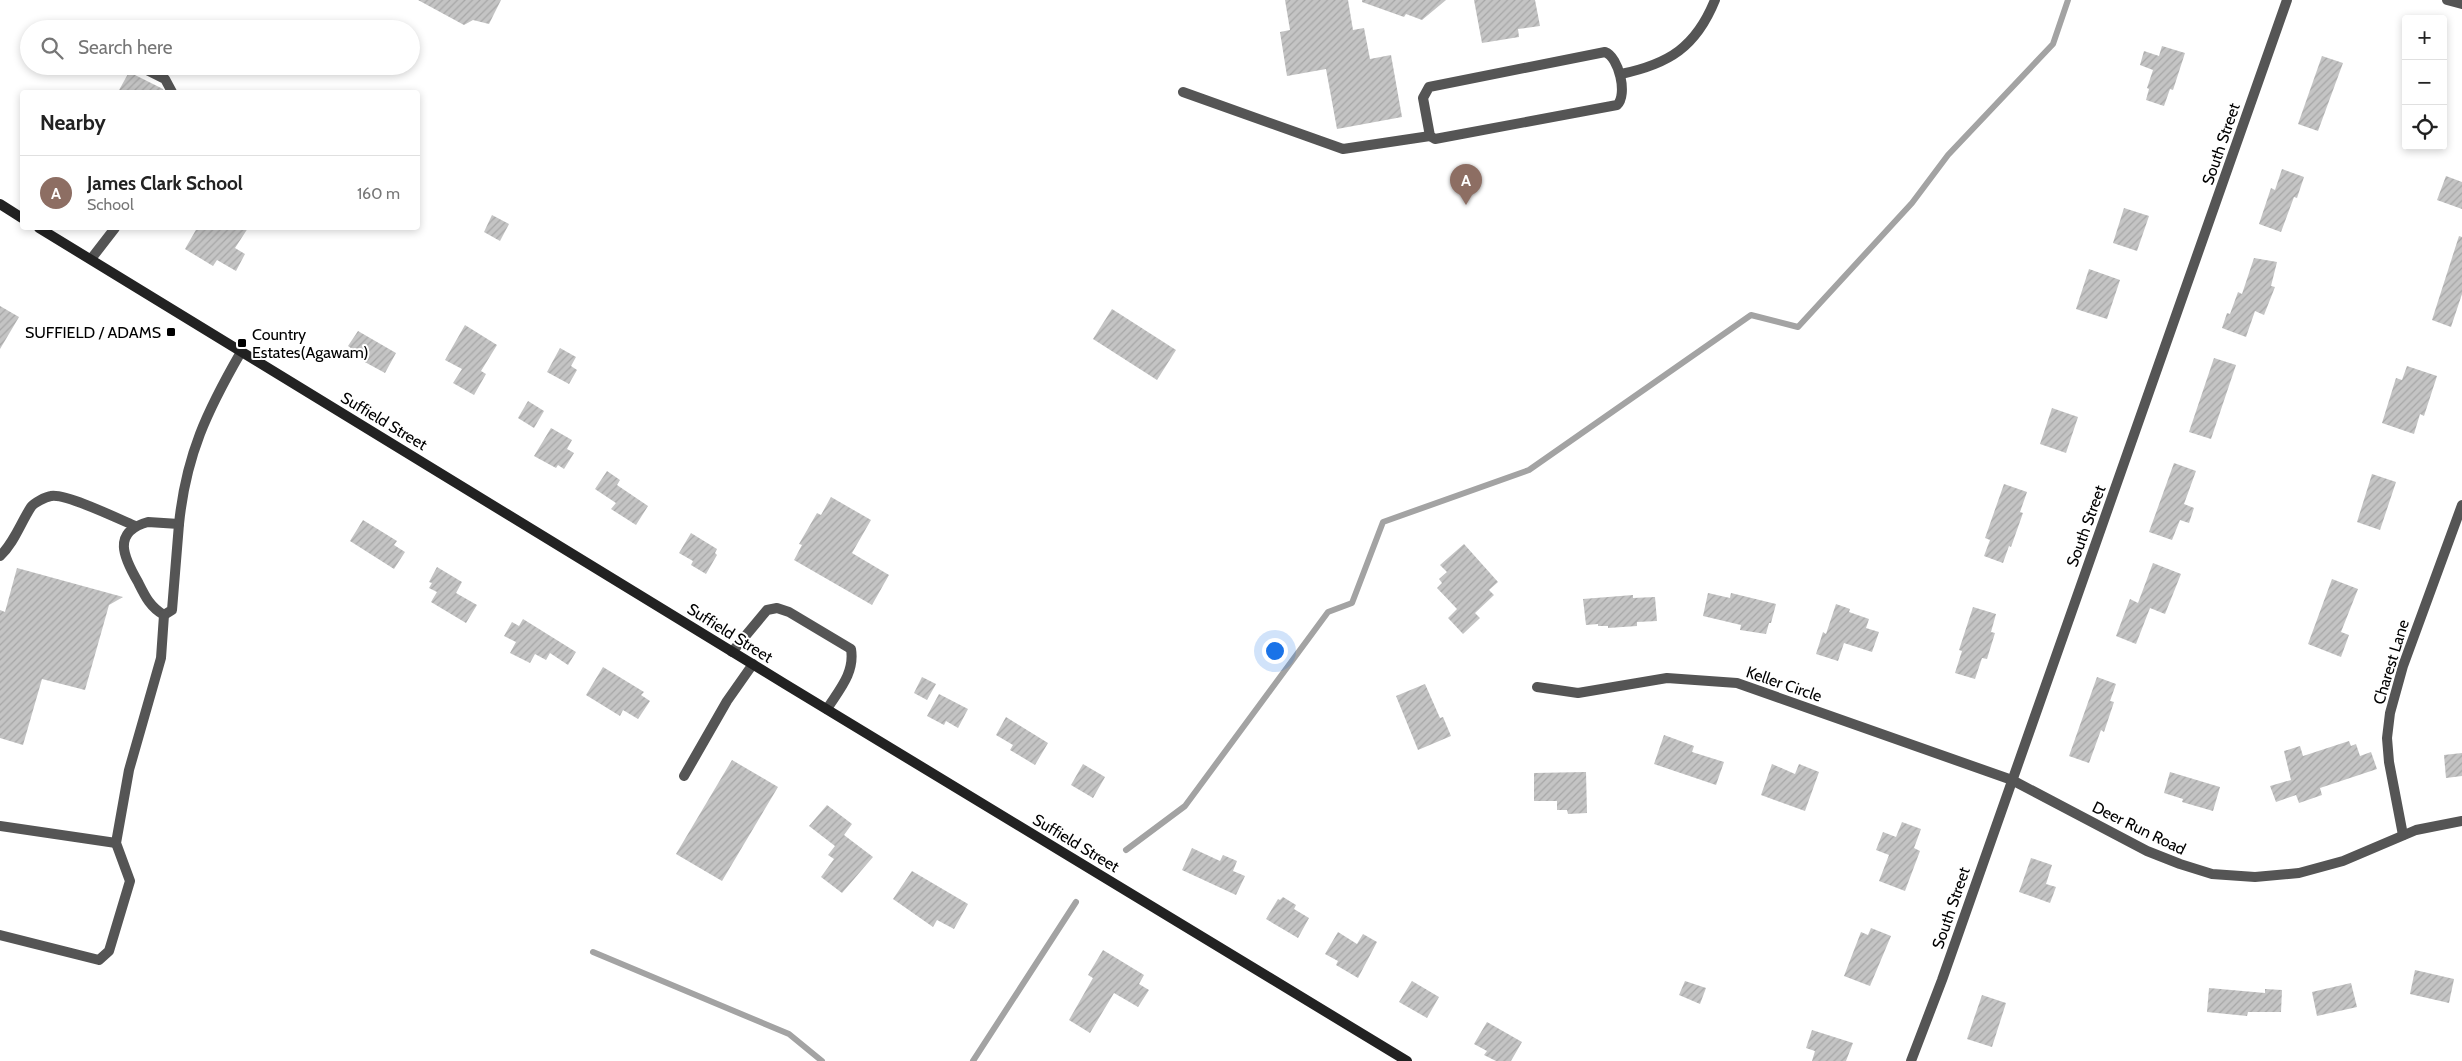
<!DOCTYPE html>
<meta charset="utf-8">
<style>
:root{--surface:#fff;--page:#f2f2f2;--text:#222;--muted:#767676;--line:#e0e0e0;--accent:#db2777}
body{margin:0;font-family:Cabin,sans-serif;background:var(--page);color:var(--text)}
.controls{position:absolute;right:15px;top:15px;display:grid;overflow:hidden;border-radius:5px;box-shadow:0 2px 8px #0003}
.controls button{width:45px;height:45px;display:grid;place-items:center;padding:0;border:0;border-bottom:1px solid var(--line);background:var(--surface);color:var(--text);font:25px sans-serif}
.you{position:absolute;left:1274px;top:650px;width:18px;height:18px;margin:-12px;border:4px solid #fff;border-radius:50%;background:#1a73e8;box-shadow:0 0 0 8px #1a73e833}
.badge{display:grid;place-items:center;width:32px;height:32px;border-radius:50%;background:var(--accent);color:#fff;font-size:16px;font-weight:700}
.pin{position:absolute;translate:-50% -41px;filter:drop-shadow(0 1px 2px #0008)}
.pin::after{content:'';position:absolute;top:26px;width:18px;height:15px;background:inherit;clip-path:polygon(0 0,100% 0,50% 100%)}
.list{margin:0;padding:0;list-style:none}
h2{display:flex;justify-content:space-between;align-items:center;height:65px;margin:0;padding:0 20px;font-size:21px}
h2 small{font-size:16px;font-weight:400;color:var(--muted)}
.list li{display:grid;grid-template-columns:32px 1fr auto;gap:15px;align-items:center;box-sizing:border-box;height:75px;padding:0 20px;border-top:1px solid var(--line)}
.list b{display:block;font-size:19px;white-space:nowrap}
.list p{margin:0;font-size:16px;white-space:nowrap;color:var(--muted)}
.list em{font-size:16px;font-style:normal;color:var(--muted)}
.icon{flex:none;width:28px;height:28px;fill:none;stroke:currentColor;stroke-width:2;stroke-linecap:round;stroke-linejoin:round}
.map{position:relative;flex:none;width:2462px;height:1061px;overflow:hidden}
.search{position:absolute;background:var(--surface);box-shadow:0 2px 8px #0003;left:20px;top:20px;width:400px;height:55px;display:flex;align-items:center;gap:12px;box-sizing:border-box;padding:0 18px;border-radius:28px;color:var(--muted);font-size:19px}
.panel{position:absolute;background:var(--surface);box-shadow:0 2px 8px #0003;left:20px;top:90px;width:400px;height:140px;border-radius:5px}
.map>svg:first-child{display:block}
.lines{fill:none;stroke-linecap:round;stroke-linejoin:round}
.stream{stroke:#a3a3a3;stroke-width:6}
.building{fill:url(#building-hatch)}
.service{stroke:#555;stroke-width:10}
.minor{stroke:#555;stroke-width:10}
.tertiary{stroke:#555;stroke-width:10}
.secondary{stroke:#222;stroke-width:10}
.poi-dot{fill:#000;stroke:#fff;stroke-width:2}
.labels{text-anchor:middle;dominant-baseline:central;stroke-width:4;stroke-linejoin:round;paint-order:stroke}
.street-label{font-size:16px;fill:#000;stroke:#fff}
.poi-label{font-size:16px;fill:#000;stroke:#fff;text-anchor:end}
</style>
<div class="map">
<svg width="2462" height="1061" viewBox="0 0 2462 1061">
<defs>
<pattern id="building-hatch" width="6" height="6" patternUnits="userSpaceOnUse" patternTransform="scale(1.25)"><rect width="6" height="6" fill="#c4c4c4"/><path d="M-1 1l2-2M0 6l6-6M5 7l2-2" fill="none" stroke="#a7a7a7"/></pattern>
</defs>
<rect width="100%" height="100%" fill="#fff"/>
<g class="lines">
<g class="stream">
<path d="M 1126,850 L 1185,806 L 1328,612 L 1352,603 L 1383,522 L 1529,470 L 1751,315 L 1798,327 L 1912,203 L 1948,155 L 2053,44 L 2068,0"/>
<path d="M 593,952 L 789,1034 L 822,1061"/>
<path d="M 973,1061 L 1076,902"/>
</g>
</g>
<g class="building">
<path d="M 418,0 L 501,0 L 489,24 L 473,20 L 464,25 Z"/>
<path d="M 1285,0 L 1348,0 L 1353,30 L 1364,28 L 1370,59 L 1391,55 L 1402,117 L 1337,129 L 1326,69 L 1287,76 L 1280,32 L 1290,30 Z"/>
<path d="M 1362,0 L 1446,0 L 1422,20 L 1406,14 L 1404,17 L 1362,2 Z"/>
<path d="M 1474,0 L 1535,0 L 1540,26 L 1518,29 L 1519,37 L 1482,43 Z"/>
<path d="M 2162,46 L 2185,53 L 2173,90 L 2170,89 L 2164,106 L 2146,100 L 2149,89 L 2147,88 L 2153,70 L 2140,65 L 2144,51 L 2159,56 Z"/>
<path d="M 2322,56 L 2343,63 L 2318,131 L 2298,124 Z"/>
<path d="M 129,72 L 163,89 L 164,92 L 118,92 Z"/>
<path d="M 2282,169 L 2304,177 L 2297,198 L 2294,197 L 2281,232 L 2259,224 L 2271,188 L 2275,190 Z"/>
<path d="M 2446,176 L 2462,182 L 2462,209 L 2437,200 Z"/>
<path d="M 2124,208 L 2149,216 L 2137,251 L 2113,243 Z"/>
<path d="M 492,215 L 509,224 L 500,241 L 484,232 Z"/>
<path d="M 197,228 L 248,228 L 235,248 L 245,254 L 236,271 L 217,260 L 213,266 L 185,249 Z"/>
<path d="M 2459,236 L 2462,237 L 2462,294 L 2451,327 L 2432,320 Z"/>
<path d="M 2254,258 L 2277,262 L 2271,286 L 2275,287 L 2264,315 L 2255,311 L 2246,337 L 2222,328 L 2227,313 L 2230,314 L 2238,292 L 2242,294 Z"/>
<path d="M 2089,269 L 2120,280 L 2107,319 L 2076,309 Z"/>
<path d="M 0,306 L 19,317 L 0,349 Z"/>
<path d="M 1112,309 L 1176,350 L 1157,380 L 1093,339 Z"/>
<path d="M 465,325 L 497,345 L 481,371 L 486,374 L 474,395 L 453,383 L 462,369 L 445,360 Z"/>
<path d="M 358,331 L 396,353 L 385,373 L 363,361 L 365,358 L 348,346 Z"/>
<path d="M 560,348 L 576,357 L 571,366 L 577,370 L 569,384 L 547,372 Z"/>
<path d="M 2214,358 L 2236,365 L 2211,439 L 2189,432 Z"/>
<path d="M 2407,366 L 2437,376 L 2424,416 L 2420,414 L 2414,434 L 2382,423 L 2396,378 L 2402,380 Z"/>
<path d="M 528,401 L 544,411 L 534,428 L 518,418 Z"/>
<path d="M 2052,408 L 2078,417 L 2066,453 L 2040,444 Z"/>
<path d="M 551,428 L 572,440 L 567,449 L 574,453 L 564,469 L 558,465 L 556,468 L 534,456 Z"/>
<path d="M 2174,463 L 2196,471 L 2184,504 L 2194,508 L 2189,523 L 2180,520 L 2172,540 L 2149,532 Z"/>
<path d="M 607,471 L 620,480 L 617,485 L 648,506 L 636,525 L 611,509 L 616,503 L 595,489 Z"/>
<path d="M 2372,474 L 2396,482 L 2380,530 L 2357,522 Z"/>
<path d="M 2004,484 L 2027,492 L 2020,512 L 2023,513 L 2011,547 L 2009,546 L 2003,563 L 1984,556 L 1990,540 L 1985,538 Z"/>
<path d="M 831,497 L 871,520 L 852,553 L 889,575 L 872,605 L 794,560 L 802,545 L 799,544 L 817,513 L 821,515 Z"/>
<path d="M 363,520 L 397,541 L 394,545 L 405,552 L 394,569 L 350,541 Z"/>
<path d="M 691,533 L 717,549 L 715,553 L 717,555 L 706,574 L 691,565 L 693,561 L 679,553 Z"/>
<path d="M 1464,544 L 1498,582 L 1489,590 L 1494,595 L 1475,613 L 1480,618 L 1463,634 L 1448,618 L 1457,609 L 1437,588 L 1442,583 L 1439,579 L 1447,572 L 1440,565 Z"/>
<path d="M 2153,563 L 2181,574 L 2165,614 L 2150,608 L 2136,644 L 2116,636 L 2130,599 L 2138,603 Z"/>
<path d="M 437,567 L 462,582 L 456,593 L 477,605 L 466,623 L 431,602 L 437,592 L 429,588 L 432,583 L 429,582 Z"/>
<path d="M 17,568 L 123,597 L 109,605 L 85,690 L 42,679 L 23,745 L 0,738 L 0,610 L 5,612 Z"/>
<path d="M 2332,579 L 2358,589 L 2341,632 L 2349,635 L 2341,657 L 2308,644 Z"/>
<path d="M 1708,593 L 1730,598 L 1731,593 L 1776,604 L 1771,623 L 1769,623 L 1766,634 L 1740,630 L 1741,625 L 1703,616 Z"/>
<path d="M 1633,595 L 1633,598 L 1655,597 L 1657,621 L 1637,622 L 1637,626 L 1608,628 L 1608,626 L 1598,626 L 1598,624 L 1586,625 L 1583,599 Z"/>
<path d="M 1836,604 L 1850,609 L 1849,612 L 1869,619 L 1866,628 L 1879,632 L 1872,652 L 1844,643 L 1838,661 L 1816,654 L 1823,632 L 1826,634 Z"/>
<path d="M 1973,607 L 1996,614 L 1991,632 L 1995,633 L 1987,659 L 1982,658 L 1975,679 L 1955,673 L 1962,651 L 1959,650 Z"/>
<path d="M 523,619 L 576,652 L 568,665 L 550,653 L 546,660 L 535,654 L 530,663 L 510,653 L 516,642 L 504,636 L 512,622 L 519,626 Z"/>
<path d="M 603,667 L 644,692 L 641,695 L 650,701 L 638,719 L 623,710 L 620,716 L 586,695 Z"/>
<path d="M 922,677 L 936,684 L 927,700 L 914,693 Z"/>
<path d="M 2097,677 L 2116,684 L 2110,701 L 2114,702 L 2104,732 L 2101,730 L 2089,763 L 2069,756 Z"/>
<path d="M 1425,684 L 1440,718 L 1443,717 L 1451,736 L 1418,750 L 1396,696 Z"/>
<path d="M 939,694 L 968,709 L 958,728 L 946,721 L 944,725 L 927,716 Z"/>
<path d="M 1006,717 L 1048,743 L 1035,765 L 1010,750 L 1013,745 L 996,735 Z"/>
<path d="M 1664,735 L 1694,746 L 1692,752 L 1724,762 L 1716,785 L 1654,764 Z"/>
<path d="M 2349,741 L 2351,746 L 2356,744 L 2360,756 L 2371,752 L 2377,769 L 2320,788 L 2322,795 L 2299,803 L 2296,795 L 2276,802 L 2270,786 L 2291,780 L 2284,751 L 2300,746 L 2303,756 Z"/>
<path d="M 2462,753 L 2462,776 L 2446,778 L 2444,755 Z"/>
<path d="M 732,760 L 778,787 L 722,881 L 676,854 Z"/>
<path d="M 1083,764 L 1105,777 L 1093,798 L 1071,785 Z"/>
<path d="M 1772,764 L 1795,774 L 1799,764 L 1819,772 L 1805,811 L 1761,795 Z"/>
<path d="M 1586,772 L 1587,813 L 1568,814 L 1567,810 L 1557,810 L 1557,801 L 1534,801 L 1534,773 Z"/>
<path d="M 2170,772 L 2220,787 L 2213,811 L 2182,802 L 2183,799 L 2164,793 Z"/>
<path d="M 827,805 L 852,824 L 844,835 L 873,857 L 842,893 L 821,877 L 834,859 L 828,855 L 835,846 L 809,826 Z"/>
<path d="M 1902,822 L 1921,829 L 1914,848 L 1920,851 L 1905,891 L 1879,881 L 1889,855 L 1876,850 L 1883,832 L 1896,837 Z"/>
<path d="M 1192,848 L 1220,861 L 1223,855 L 1237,861 L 1233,871 L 1245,876 L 1236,895 L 1182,870 Z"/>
<path d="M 2031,858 L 2052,865 L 2046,884 L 2056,887 L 2050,903 L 2019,892 Z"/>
<path d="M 912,871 L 968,904 L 954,929 L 937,920 L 933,927 L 893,899 Z"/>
<path d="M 1283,897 L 1296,905 L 1294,909 L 1309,918 L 1298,938 L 1266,919 L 1278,899 L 1280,900 Z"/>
<path d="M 1871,928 L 1891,936 L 1870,986 L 1844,976 L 1861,932 L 1868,935 Z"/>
<path d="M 1338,932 L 1357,944 L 1363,934 L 1377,942 L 1358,978 L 1336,965 L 1338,961 L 1325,954 Z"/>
<path d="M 1103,950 L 1144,975 L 1139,984 L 1149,990 L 1138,1007 L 1114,993 L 1090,1033 L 1069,1020 L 1093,978 L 1088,975 Z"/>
<path d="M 2415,970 L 2454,979 L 2449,1003 L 2410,994 Z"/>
<path d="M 1412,981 L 1439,997 L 1427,1018 L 1399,1002 Z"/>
<path d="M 1685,981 L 1706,988 L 1700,1004 L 1679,995 Z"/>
<path d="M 2351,983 L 2357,1007 L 2317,1016 L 2312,992 Z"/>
<path d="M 2209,988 L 2265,993 L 2265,989 L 2282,990 L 2281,1012 L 2248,1012 L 2247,1016 L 2207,1012 Z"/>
<path d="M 1982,995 L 2006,1003 L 1992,1047 L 1967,1039 Z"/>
<path d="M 1487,1022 L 1522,1042 L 1511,1061 L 1496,1061 L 1484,1055 L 1487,1051 L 1474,1044 Z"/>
<path d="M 1812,1030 L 1853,1043 L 1846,1061 L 1812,1061 L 1815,1051 L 1806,1048 Z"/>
</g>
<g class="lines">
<g class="service">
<path d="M 1605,52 C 1619,57 1628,95 1617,105 L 1435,139 L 1430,136 L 1423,98 L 1429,87 Z"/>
<path d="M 139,66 L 165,79 L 172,92"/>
<path d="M 1621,74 C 1669,64 1696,47 1715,0"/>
<path d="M 1183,92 L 1343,149 L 1430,136"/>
<path d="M 91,259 L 115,228"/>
<path d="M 148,522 L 179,524 L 172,610 L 164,615 C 150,607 145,596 138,582 C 124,558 111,532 148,522 Z"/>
<path d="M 179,524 C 186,455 207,411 241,352"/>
<path d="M 0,556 C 14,543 20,524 31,507 C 34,503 45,497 51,496 C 65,493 119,519 135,526"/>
<path d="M 732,652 L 767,610 L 777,608 L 789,612 L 851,649 C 855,673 839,690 827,709"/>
<path d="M 684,776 L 727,701 L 753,664"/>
<path d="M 0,826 L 116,843"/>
<path d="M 0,935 L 99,960 L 109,951 L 130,881 L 116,843 L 129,770 L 161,658 L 164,615"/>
</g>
<g class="minor">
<path d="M 2447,0 L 2462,4"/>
<path d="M 1537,687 L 1578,693 L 1667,678 L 1737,683 L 2012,780 L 2147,851 L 2180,864 L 2212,874 L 2255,877 L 2299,873 L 2343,861 L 2416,830 L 2462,821"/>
<path d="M 2403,835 L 2389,762 L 2387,738 L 2390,713 L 2403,666 L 2462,505"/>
</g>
<path class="tertiary" d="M 1911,1061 L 1942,980 L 2287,0"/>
<g class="secondary">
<path d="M 0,204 L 22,218"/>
<path d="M 39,228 L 785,684 L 1407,1061"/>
</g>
</g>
<g class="poi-dot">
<rect x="166" y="327" width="10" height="10" rx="2.5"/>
<rect x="237" y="338" width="10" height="10" rx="2.5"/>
</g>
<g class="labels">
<g class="street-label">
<text transform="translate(2221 144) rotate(-71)">South Street</text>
<text transform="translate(384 421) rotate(31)">Suffield Street</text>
<text transform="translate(2086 526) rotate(-70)">South Street</text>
<text transform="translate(730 633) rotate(32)">Suffield Street</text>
<text transform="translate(2391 662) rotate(-73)">Charest Lane</text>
<text transform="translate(1784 684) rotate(19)">Keller Circle</text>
<text transform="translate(2139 828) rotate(26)">Deer Run Road</text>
<text transform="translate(1076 843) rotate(31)">Suffield Street</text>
<text transform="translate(1951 908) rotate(-71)">South Street</text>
</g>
<g class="poi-label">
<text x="161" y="332">SUFFIELD / ADAMS</text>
<text x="252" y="334" text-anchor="start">Country<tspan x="252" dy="18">Estates(Agawam)</tspan></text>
</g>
</g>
</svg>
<div class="controls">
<button>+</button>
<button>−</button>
<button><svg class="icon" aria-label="locate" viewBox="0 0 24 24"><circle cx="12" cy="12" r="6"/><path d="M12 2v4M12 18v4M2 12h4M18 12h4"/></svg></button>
</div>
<div class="you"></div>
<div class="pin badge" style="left:1466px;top:205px;background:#8d6e63">A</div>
<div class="search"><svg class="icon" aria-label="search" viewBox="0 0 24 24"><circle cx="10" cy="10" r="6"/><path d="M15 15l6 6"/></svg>Search here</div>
<section class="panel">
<h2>Nearby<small></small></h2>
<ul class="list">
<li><span class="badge" style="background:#8d6e63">A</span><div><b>James Clark School</b><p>School</p></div><em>160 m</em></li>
</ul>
</section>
</div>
